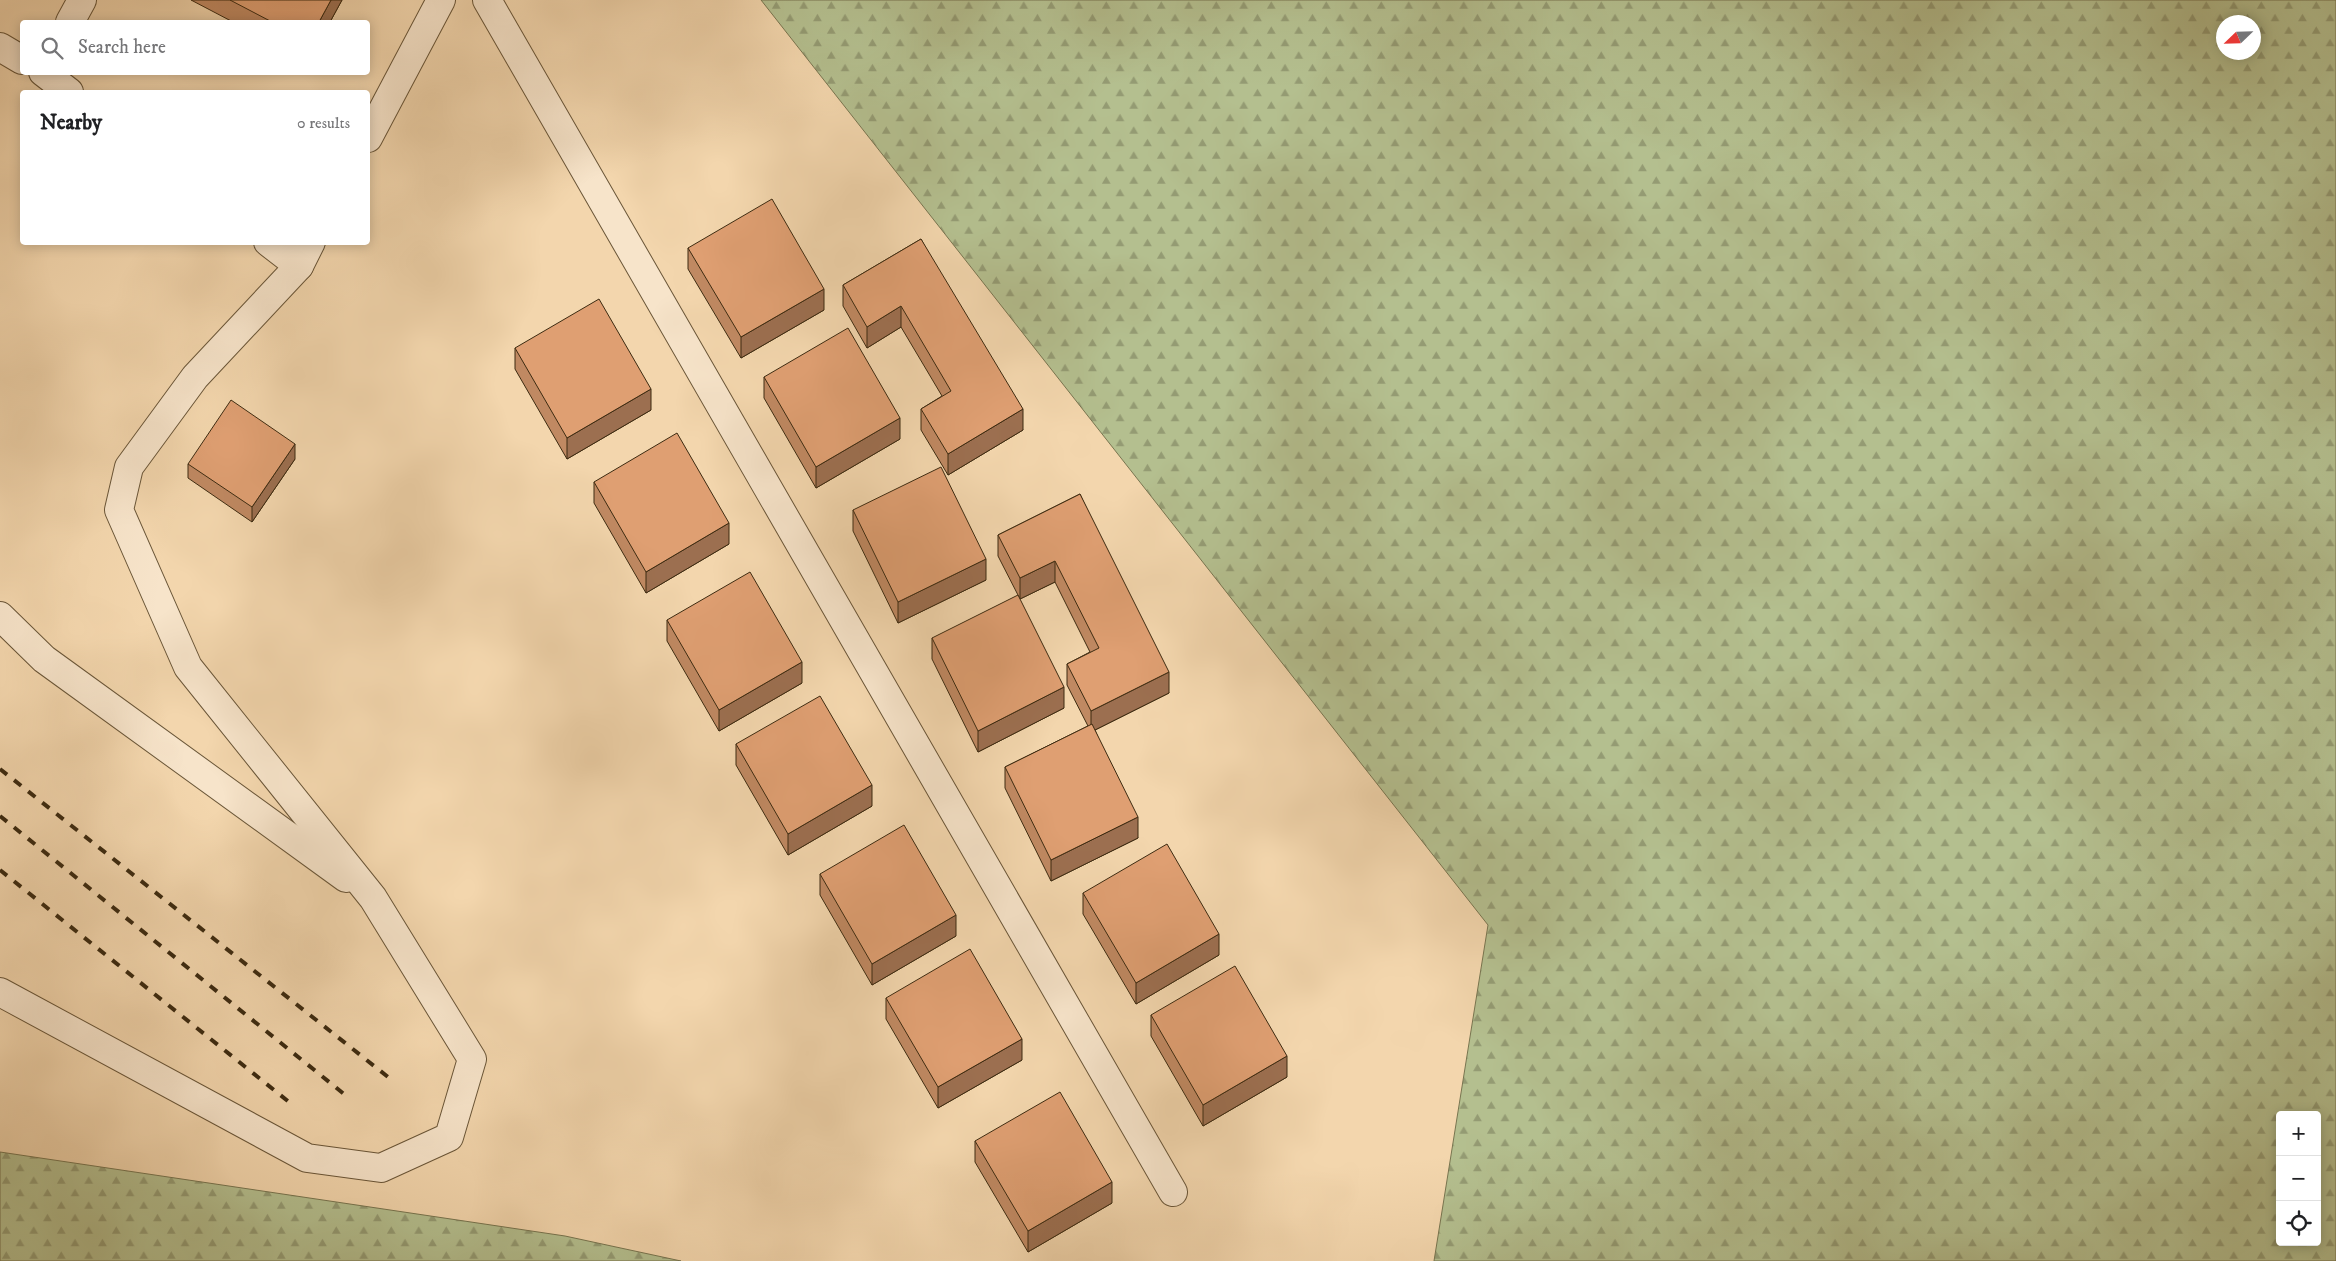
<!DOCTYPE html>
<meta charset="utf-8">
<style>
:root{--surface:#fff;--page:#f2f2f2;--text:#202124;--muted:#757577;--line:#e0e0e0}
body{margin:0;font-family:"IM FELL DW Pica",serif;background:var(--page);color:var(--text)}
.controls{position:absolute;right:15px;bottom:15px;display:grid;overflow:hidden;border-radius:5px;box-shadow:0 2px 12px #0003}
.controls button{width:45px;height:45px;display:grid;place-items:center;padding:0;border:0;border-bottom:1px solid var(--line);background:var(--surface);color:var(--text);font:25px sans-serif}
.compass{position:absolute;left:2216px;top:15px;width:45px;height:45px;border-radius:50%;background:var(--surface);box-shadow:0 2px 12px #0003;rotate:247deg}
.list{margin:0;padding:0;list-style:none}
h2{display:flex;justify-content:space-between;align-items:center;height:65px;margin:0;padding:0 20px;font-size:21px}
h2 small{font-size:16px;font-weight:400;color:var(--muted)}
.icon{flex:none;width:28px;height:28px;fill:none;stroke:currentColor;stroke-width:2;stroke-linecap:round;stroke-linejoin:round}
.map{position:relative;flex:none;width:2336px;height:1261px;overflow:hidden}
.search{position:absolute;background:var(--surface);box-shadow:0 2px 12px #0003;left:20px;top:20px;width:350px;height:55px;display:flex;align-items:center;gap:12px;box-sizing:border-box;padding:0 18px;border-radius:5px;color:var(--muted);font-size:19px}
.panel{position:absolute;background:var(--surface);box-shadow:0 2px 12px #0003;left:20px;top:90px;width:350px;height:155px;border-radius:5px}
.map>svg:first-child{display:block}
.forest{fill:url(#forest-firs);stroke:#787550;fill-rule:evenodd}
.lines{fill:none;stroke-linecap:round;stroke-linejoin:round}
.minor-casing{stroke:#6a5638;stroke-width:30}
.minor{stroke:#f7e4ca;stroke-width:28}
.rail{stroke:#3d2b11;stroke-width:4;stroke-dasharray:9 9;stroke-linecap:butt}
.wall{fill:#c08962;stroke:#3d2b11}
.shaded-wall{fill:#9c6f50;stroke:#3d2b11}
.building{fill:#df9f72;stroke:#3d2b11}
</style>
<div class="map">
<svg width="2336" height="1261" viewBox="0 0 2336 1261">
<defs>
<pattern id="forest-firs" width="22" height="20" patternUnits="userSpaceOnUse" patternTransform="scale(1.25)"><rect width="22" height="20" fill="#b4bf8f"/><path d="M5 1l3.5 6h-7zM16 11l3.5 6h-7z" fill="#949b73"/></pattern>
</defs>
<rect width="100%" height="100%" fill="#f3d6ad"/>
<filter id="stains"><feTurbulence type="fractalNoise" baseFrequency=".004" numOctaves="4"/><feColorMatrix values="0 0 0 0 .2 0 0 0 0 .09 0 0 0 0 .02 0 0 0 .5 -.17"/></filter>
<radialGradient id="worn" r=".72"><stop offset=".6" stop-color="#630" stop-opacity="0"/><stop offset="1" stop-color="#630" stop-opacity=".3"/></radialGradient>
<g class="forest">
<path d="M 761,0 L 2336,0 L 2336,1261 L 1434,1261 L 1488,925 ZM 2224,22 L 2254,22 L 2254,52 L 2224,52 ZM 2280,1115 L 2317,1115 L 2317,1242 L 2280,1242 Z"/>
<path d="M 0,1152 L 565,1236 L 681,1261 L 0,1261 Z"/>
</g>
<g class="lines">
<g class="minor-casing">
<g id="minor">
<path d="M 487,0 L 1173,1192"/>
<path d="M 70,22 L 82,0"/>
<path d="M 0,47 L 22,60"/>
<path d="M 43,72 L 69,92"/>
<path d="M 368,138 L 441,0"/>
<path d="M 268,242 L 299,266"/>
<path d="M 0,616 L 44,659 L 346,878"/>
<path d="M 0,992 L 307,1158 L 381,1168 L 449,1137 L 472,1059 L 373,898 L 188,667 L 119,510 L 129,467 L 195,377 L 299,266 L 311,242"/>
</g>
</g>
<use href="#minor" class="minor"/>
<g class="rail">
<path d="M 0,769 L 388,1077"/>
<path d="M 0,816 L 344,1094"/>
<path d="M 0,870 L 289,1102"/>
</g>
</g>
<g class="wall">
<path d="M 191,0 L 342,0 L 330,22 L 233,22 Z"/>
<path d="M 921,239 L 1023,430 L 948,475 L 921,430 L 921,409 L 942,396 L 901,327 L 867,348 L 843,306 L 843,285 Z"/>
<path d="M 688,248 L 824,310 L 741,358 L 688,269 Z"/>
<path d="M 515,348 L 651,410 L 567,459 L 515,369 Z"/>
<path d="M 764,377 L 900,439 L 816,488 L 764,398 Z"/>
<path d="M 295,459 L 252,522 L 188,478 L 188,464 Z"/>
<path d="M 594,482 L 729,544 L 646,593 L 594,503 Z"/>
<path d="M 1080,494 L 1169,693 L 1095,730 L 1138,838 L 1051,881 L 1005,788 L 1005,767 L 1088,726 L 1067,685 L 1067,664 L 1090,652 L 1055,582 L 1020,599 L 998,556 L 998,535 Z"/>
<path d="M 853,510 L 986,580 L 898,623 L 853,531 Z"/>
<path d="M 667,620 L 802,683 L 719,731 L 667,641 Z"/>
<path d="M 932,638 L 1064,708 L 978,752 L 932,659 Z"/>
<path d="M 736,744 L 872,806 L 788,855 L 736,765 Z"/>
<path d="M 820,874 L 956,936 L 872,985 L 820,895 Z"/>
<path d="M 1083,893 L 1219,955 L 1136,1004 L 1083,914 Z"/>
<path d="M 886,998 L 1022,1060 L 938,1108 L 886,1019 Z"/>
<path d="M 1151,1015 L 1287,1077 L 1203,1126 L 1151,1036 Z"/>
<path d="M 975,1141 L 1112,1203 L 1028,1252 L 975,1162 Z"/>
</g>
<g class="shaded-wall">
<path d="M 331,0 L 342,0 L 330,22 L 319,22 Z"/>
<path d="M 824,289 L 824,310 L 741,358 L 741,337 Z"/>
<path d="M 901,306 L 901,327 L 867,348 L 867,327 Z"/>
<path d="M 651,389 L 651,410 L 567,459 L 567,438 Z"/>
<path d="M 1023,409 L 1023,430 L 948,475 L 948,454 Z"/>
<path d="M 900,418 L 900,439 L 816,488 L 816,467 Z"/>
<path d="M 295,444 L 295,459 L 252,522 L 252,507 Z"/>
<path d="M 729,523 L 729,544 L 646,593 L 646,572 Z"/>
<path d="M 986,559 L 986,580 L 898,623 L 898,602 Z"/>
<path d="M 1055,561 L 1055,582 L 1020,599 L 1020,578 Z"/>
<path d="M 802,662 L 802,683 L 719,731 L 719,710 Z"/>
<path d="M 1169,672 L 1169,693 L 1091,732 L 1091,711 Z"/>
<path d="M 1064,687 L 1064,708 L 978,752 L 978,731 Z"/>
<path d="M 872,785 L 872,806 L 788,855 L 788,834 Z"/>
<path d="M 1138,817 L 1138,838 L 1051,881 L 1051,860 Z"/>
<path d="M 956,915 L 956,936 L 872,985 L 872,964 Z"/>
<path d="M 1219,934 L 1219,955 L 1136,1004 L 1136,983 Z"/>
<path d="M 1022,1039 L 1022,1060 L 938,1108 L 938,1087 Z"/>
<path d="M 1287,1056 L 1287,1077 L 1203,1126 L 1203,1105 Z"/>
<path d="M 1112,1182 L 1112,1203 L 1028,1252 L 1028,1231 Z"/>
</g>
<g class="building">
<path d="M 230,0 L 331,0 L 319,22 L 272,22 Z"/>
<path d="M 772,199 L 824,289 L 741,337 L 688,248 Z"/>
<path d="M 921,239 L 1023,409 L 948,454 L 921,409 L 951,391 L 901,306 L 867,327 L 843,285 Z"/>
<path d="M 599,299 L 651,389 L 567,438 L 515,348 Z"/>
<path d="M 848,328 L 900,418 L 816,467 L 764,377 Z"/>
<path d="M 231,400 L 295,444 L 252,507 L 188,464 Z"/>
<path d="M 677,433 L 729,523 L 646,572 L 594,482 Z"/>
<path d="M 941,467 L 986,559 L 898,602 L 853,510 Z"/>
<path d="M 1080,494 L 1169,672 L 1091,711 L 1067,664 L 1099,648 L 1055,561 L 1020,578 L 998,535 Z"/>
<path d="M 750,572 L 802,662 L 719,710 L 667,620 Z"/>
<path d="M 1018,595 L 1064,687 L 978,731 L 932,638 Z"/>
<path d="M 820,696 L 872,785 L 788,834 L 736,744 Z"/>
<path d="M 1092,724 L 1138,817 L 1051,860 L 1005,767 Z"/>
<path d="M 904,825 L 956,915 L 872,964 L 820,874 Z"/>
<path d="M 1167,844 L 1219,934 L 1136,983 L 1083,893 Z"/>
<path d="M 970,949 L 1022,1039 L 938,1087 L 886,998 Z"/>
<path d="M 1235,966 L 1287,1056 L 1203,1105 L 1151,1015 Z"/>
<path d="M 1060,1092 L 1112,1182 L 1028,1231 L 975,1141 Z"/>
</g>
<rect width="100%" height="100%" filter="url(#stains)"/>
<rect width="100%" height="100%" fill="url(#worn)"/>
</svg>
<div class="controls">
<button>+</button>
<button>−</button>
<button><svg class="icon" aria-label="locate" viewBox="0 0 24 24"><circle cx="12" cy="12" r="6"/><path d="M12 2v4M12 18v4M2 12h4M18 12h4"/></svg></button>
</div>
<svg class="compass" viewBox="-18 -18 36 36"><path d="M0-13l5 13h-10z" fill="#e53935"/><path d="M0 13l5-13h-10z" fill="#757577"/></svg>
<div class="search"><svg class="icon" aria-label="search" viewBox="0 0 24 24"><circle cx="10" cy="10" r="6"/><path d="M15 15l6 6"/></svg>Search here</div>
<section class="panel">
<h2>Nearby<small>0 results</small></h2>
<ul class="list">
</ul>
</section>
</div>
